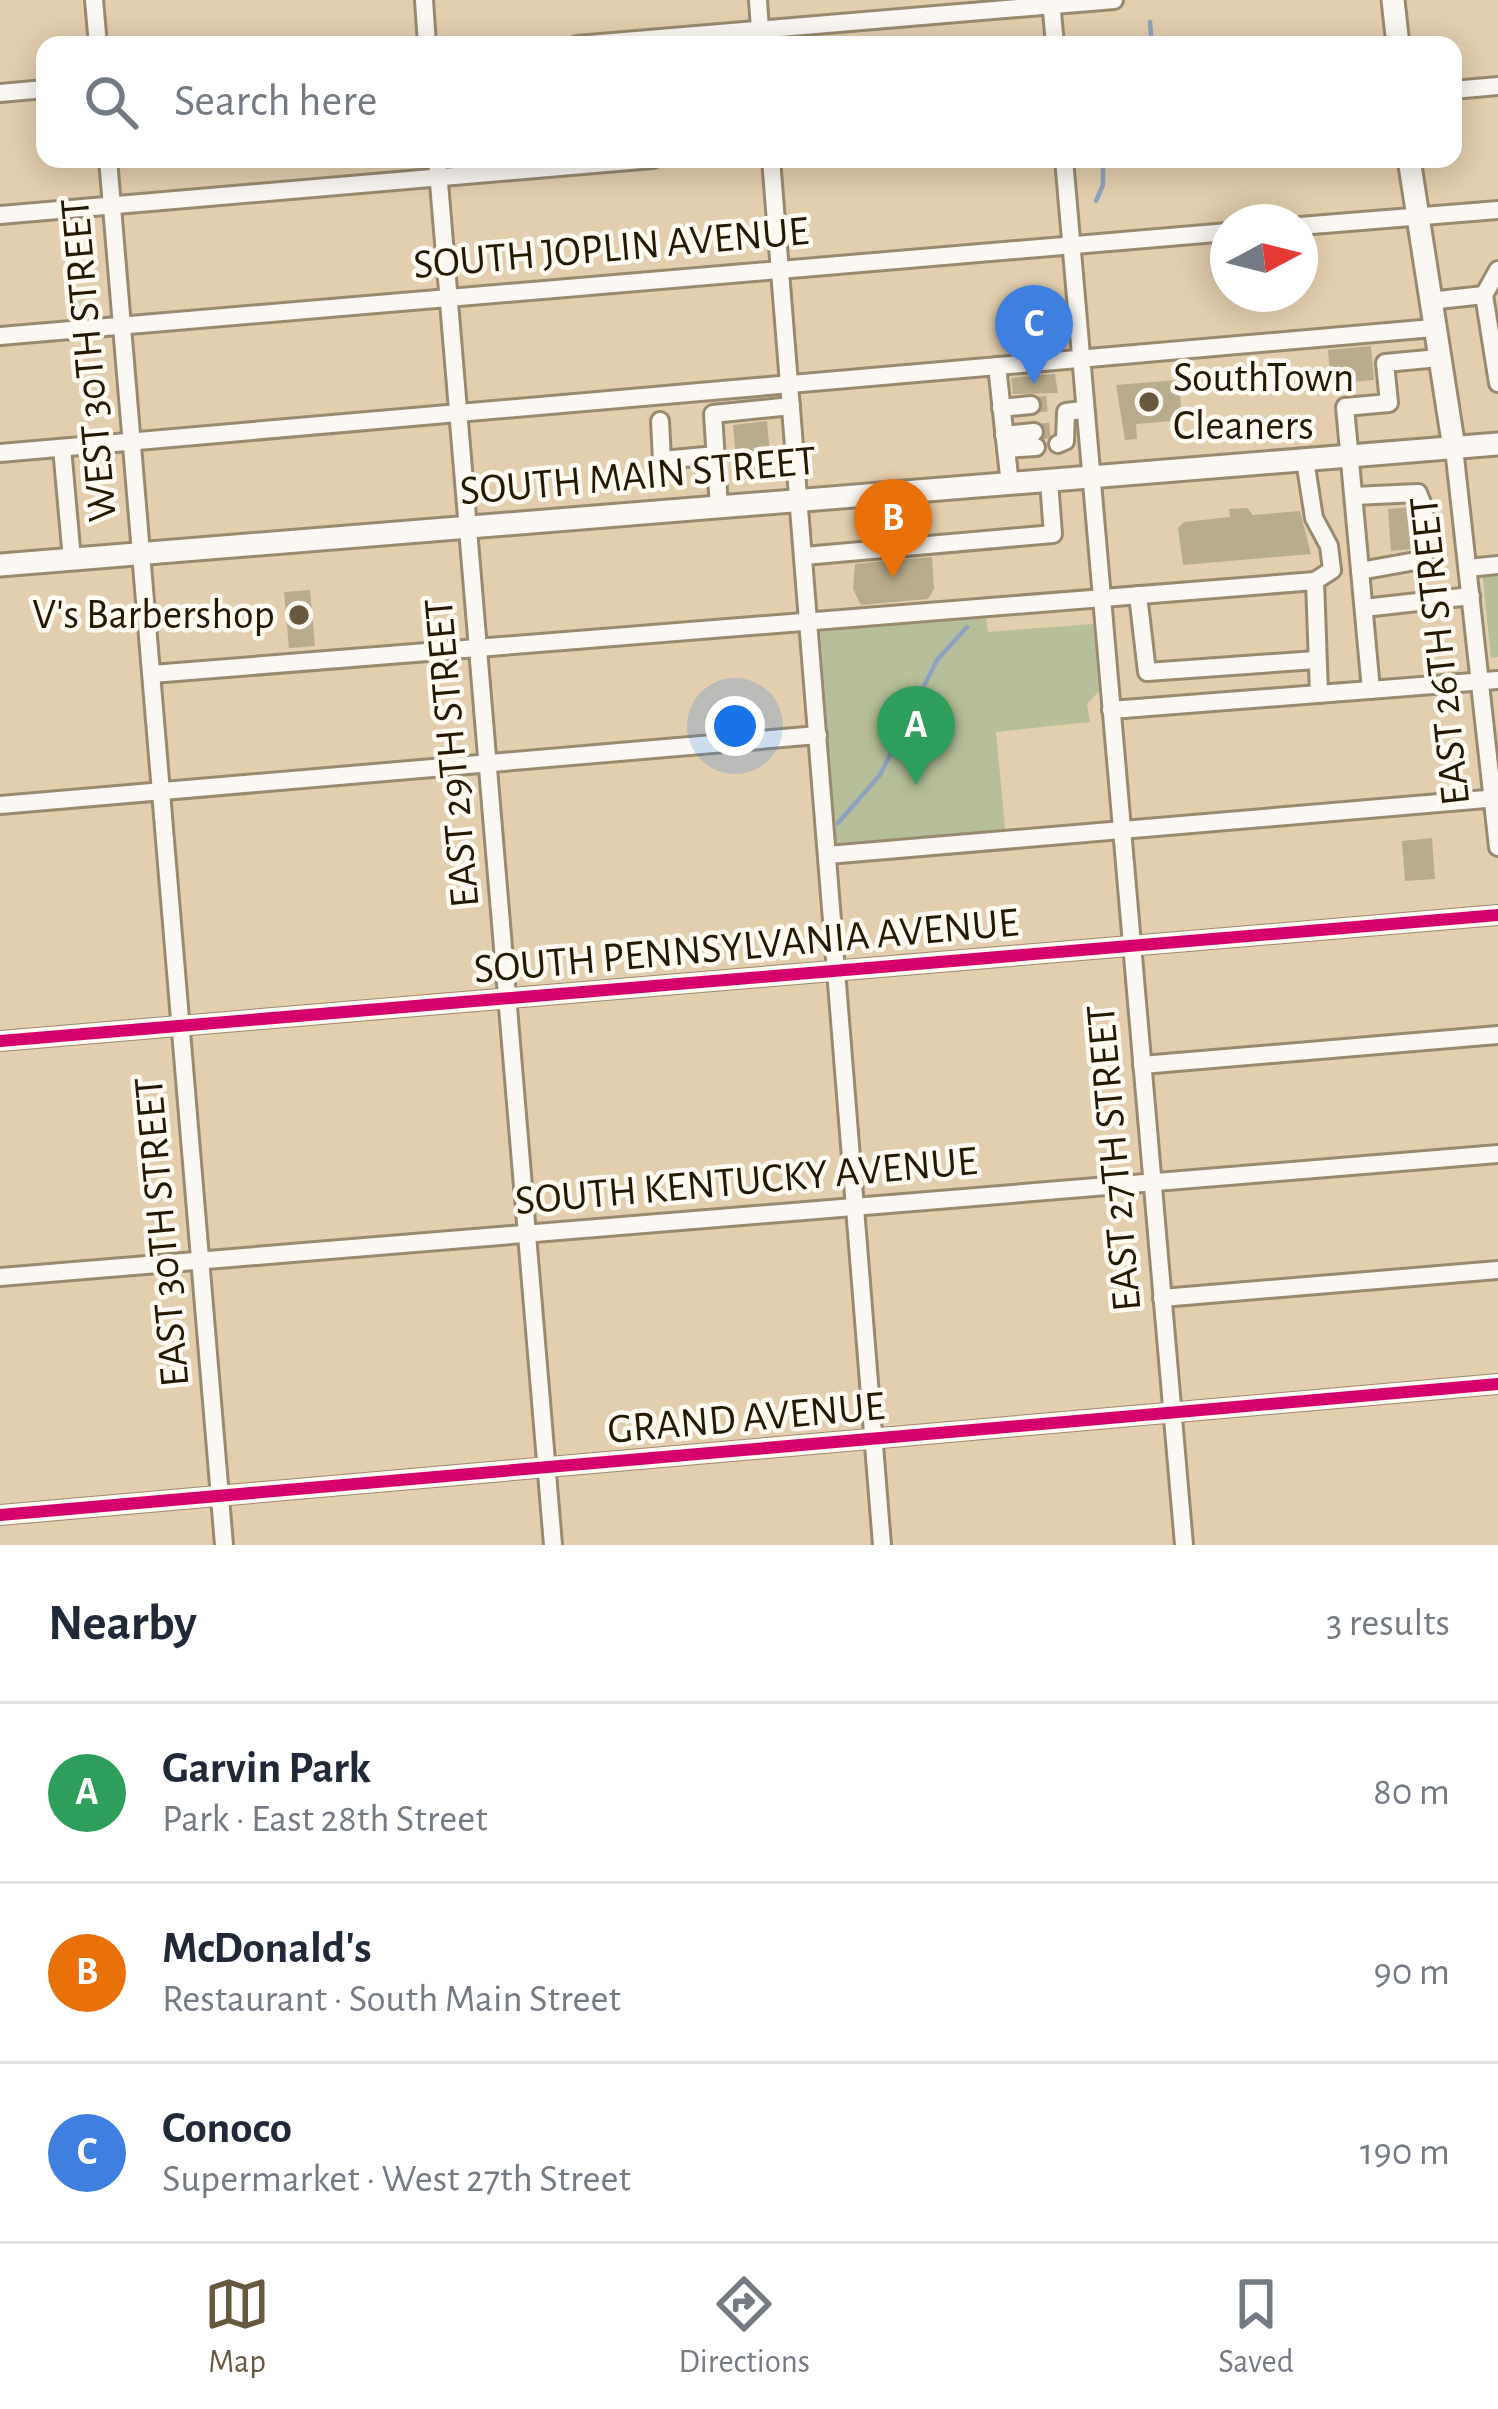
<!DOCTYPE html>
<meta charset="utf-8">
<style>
:root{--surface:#fff;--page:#f2f2f3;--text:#1f2937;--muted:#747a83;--line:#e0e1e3;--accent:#68583d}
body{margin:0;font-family:"Alegreya Sans",sans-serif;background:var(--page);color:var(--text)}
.compass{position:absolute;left:1210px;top:204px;width:108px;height:108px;border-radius:50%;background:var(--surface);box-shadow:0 6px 30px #0003;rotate:83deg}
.you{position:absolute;left:735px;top:726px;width:42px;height:42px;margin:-30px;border:9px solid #fff;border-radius:50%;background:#1a73e8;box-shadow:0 0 0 18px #1a73e833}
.badge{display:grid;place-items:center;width:78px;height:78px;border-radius:50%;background:var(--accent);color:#fff;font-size:39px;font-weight:700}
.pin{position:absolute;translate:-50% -99px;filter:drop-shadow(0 3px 6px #0008)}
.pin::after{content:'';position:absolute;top:63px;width:42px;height:36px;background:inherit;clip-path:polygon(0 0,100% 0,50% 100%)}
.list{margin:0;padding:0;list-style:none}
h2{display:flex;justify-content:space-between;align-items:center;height:156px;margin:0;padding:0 48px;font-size:51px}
h2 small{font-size:39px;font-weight:400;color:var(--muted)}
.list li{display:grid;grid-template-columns:78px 1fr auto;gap:36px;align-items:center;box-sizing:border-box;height:180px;padding:0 48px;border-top:3px solid var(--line)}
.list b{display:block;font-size:45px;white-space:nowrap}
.list p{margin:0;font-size:39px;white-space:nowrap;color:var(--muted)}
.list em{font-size:39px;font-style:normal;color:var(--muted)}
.icon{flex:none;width:66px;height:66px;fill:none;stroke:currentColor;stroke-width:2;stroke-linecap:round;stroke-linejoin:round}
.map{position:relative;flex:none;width:1498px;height:1545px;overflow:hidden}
.search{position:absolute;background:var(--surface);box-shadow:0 6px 30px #0003;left:36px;right:36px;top:36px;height:132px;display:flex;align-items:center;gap:30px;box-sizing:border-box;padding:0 42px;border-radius:24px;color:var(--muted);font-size:45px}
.sheet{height:696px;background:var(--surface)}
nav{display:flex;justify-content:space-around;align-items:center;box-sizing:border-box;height:168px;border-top:3px solid var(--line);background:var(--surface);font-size:33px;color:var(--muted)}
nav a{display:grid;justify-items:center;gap:6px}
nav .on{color:var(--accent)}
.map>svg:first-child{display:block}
.green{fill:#b6bf99}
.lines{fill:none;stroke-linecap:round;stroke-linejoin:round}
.stream{stroke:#8ea3c1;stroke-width:4.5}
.building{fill:#b9ac8d}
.minor-tunnel{stroke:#bdaa8b;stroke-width:16;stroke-dasharray:16 8;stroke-linecap:butt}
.minor-casing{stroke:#998a6f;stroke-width:22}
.major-casing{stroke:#998a6f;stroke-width:27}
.minor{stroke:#fbf8f3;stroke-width:16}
.major{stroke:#fbf8f3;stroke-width:21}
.cycleway-casing{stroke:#fffaf2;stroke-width:20}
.cycleway{stroke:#d6006c;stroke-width:12}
.poi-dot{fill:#68583d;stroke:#fffaf2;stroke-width:4.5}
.labels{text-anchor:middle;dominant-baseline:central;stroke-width:9;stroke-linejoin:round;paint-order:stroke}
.street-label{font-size:42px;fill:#251801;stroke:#fffaf2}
.poi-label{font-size:42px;fill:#251801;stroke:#fffaf2;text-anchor:start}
</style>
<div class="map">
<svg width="1498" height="1545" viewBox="0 0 1498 1545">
<rect width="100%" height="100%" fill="#e3cead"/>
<g class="green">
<path d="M 1498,567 L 1498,657 L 1491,658 L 1482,569 Z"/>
<path d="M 986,618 L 988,632 L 1093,624 L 1099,691 L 1087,704 L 1090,722 L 996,732 L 1006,839 L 837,852 L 820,631 Z"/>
</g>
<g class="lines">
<g class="stream">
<path d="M 1150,22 L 1152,45"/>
<path d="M 1096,201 L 1103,185 L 1103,159"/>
<path d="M 838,823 L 880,775 L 937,660 L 967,627"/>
</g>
</g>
<g class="building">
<path d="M 1371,346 L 1374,380 L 1331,384 L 1328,350 Z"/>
<path d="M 1055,374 L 1058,393 L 1013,394 L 1011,378 Z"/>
<path d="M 1179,380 L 1182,420 L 1136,424 L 1137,439 L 1125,440 L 1116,385 Z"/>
<path d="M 767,421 L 771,467 L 744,469 L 743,457 L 736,458 L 733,425 Z"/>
<path d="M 1410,507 L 1412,549 L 1391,551 L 1388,509 Z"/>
<path d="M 1247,508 L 1253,515 L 1300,511 L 1311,554 L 1183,565 L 1178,528 L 1184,522 L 1230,517 L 1229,509 Z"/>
<path d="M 932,557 L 934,589 L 928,599 L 861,605 L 853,589 L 855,564 Z"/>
<path d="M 310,590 L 315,646 L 289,648 L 284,592 Z"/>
<path d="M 1432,838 L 1435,879 L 1405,881 L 1402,841 Z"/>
</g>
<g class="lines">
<g class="minor-tunnel">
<path d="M 1031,405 L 1054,403"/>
<path d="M 1034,432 L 1057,430"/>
</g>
<g class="minor-casing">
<g id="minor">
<path d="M 94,0 L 98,45"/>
<path d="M 424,0 L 427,45"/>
<path d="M 758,0 L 761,45"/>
<path d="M 1051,0 L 1055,45"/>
<path d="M 577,45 L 1114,0"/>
<path d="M 1453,90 L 1498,86"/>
<path d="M 0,93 L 45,89"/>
<path d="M 108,159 L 224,1545"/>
<path d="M 437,159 L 553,1545"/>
<path d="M 771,159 L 882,1545"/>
<path d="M 1064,159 L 1184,1545"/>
<path d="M 0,215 L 653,159"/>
<path d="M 1300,226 L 1498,210"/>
<path d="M 1498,270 L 1484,295 L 1498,383"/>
<path d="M 1429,301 L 1484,295"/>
<path d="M 0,336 L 1228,232"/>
<path d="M 997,366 L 1010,485"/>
<path d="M 1001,408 L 1031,405"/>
<path d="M 660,421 L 662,460 L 716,455"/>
<path d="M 1004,435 L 1034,432"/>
<path d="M 1058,444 L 1065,441 L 1066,412 L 1083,410"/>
<path d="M 62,448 L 72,559"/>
<path d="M 1454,448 L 1498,847"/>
<path d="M 1006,449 L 1036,447"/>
<path d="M 0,453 L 1433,328"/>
<path d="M 1305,460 L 1314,518 L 1329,546 L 1332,570 L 1315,581"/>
<path d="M 1354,496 L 1418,493 C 1427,511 1430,542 1421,560 L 1360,571"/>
<path d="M 719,508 L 713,414 L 791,406"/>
<path d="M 804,556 L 1053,534 L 1049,482"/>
<path d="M 1468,568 L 1498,565"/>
<path d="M 1138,595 L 1147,672 L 1316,660"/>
<path d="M 1364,608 L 1471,596"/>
<path d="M 152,674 L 1315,581 L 1319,694"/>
<path d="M 1371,690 L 1345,407 L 1389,403 L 1385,363 L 1439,358"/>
<path d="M 1111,710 L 1498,680"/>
<path d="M 0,805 L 818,735"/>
<path d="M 828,855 L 1498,798"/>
<path d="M 0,1041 L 1498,915"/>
<path d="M 1142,1065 L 1498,1035"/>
<path d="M 0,1277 L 1498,1154"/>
<path d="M 1162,1298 L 1498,1270"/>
<path d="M 0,1515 L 1498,1384"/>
</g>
</g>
<g class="major-casing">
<g id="major">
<path d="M 1393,0 L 1398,45"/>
<path d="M 1409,159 L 1454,448"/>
<path d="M 0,565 L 1498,444"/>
</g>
</g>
<use href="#minor" class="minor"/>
<use href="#major" class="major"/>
<g class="cycleway-casing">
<g id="cycleway">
<path d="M 0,1041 L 1498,915"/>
<path d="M 0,1515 L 1498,1384"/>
</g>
</g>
<use href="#cycleway" class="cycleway"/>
</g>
<g class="poi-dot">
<circle cx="1149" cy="402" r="12"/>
<circle cx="299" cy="615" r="12"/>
</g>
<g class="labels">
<g class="street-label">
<text transform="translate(611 248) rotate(-5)">SOUTH JOPLIN AVENUE</text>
<text transform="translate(89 360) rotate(-95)">WEST 30TH STREET</text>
<text transform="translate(638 476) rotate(-5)">SOUTH MAIN STREET</text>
<text transform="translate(1440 651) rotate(-96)">EAST 26TH STREET</text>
<text transform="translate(452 753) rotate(-95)">EAST 29TH STREET</text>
<text transform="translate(746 946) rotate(-5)">SOUTH PENNSYLVANIA AVENUE</text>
<text transform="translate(1114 1158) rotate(-95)">EAST 27TH STREET</text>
<text transform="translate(746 1181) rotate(-5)">SOUTH KENTUCKY AVENUE</text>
<text transform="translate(162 1232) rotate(-95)">EAST 30TH STREET</text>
<text transform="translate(746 1418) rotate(-5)">GRAND AVENUE</text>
</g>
<g class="poi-label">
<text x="1173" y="378">SouthTown<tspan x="1173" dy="48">Cleaners</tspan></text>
<text x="275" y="615" text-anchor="end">V's Barbershop</text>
</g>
</g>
</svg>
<svg class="compass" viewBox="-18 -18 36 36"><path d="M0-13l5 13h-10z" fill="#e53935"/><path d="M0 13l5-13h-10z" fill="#747a83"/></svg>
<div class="you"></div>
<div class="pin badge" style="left:916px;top:785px;background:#2e9e5b">A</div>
<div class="pin badge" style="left:893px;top:578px;background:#e8710a">B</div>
<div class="pin badge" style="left:1034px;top:384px;background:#3f7fe0">C</div>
<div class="search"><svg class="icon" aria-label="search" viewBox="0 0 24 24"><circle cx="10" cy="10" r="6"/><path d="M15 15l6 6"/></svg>Search here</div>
</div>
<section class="sheet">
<h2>Nearby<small>3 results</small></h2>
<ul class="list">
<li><span class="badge" style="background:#2e9e5b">A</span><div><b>Garvin Park</b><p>Park · East 28th Street</p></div><em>80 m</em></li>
<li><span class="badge" style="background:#e8710a">B</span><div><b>McDonald's</b><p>Restaurant · South Main Street</p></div><em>90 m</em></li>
<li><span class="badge" style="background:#3f7fe0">C</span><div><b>Conoco</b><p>Supermarket · West 27th Street</p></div><em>190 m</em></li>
</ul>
</section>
<nav>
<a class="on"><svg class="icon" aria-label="map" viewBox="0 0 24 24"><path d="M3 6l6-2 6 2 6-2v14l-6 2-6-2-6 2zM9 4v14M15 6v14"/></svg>Map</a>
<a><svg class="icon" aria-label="directions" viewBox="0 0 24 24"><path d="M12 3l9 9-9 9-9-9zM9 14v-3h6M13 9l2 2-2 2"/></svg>Directions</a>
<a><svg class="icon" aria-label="saved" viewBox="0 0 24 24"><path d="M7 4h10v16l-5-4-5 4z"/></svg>Saved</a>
</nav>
